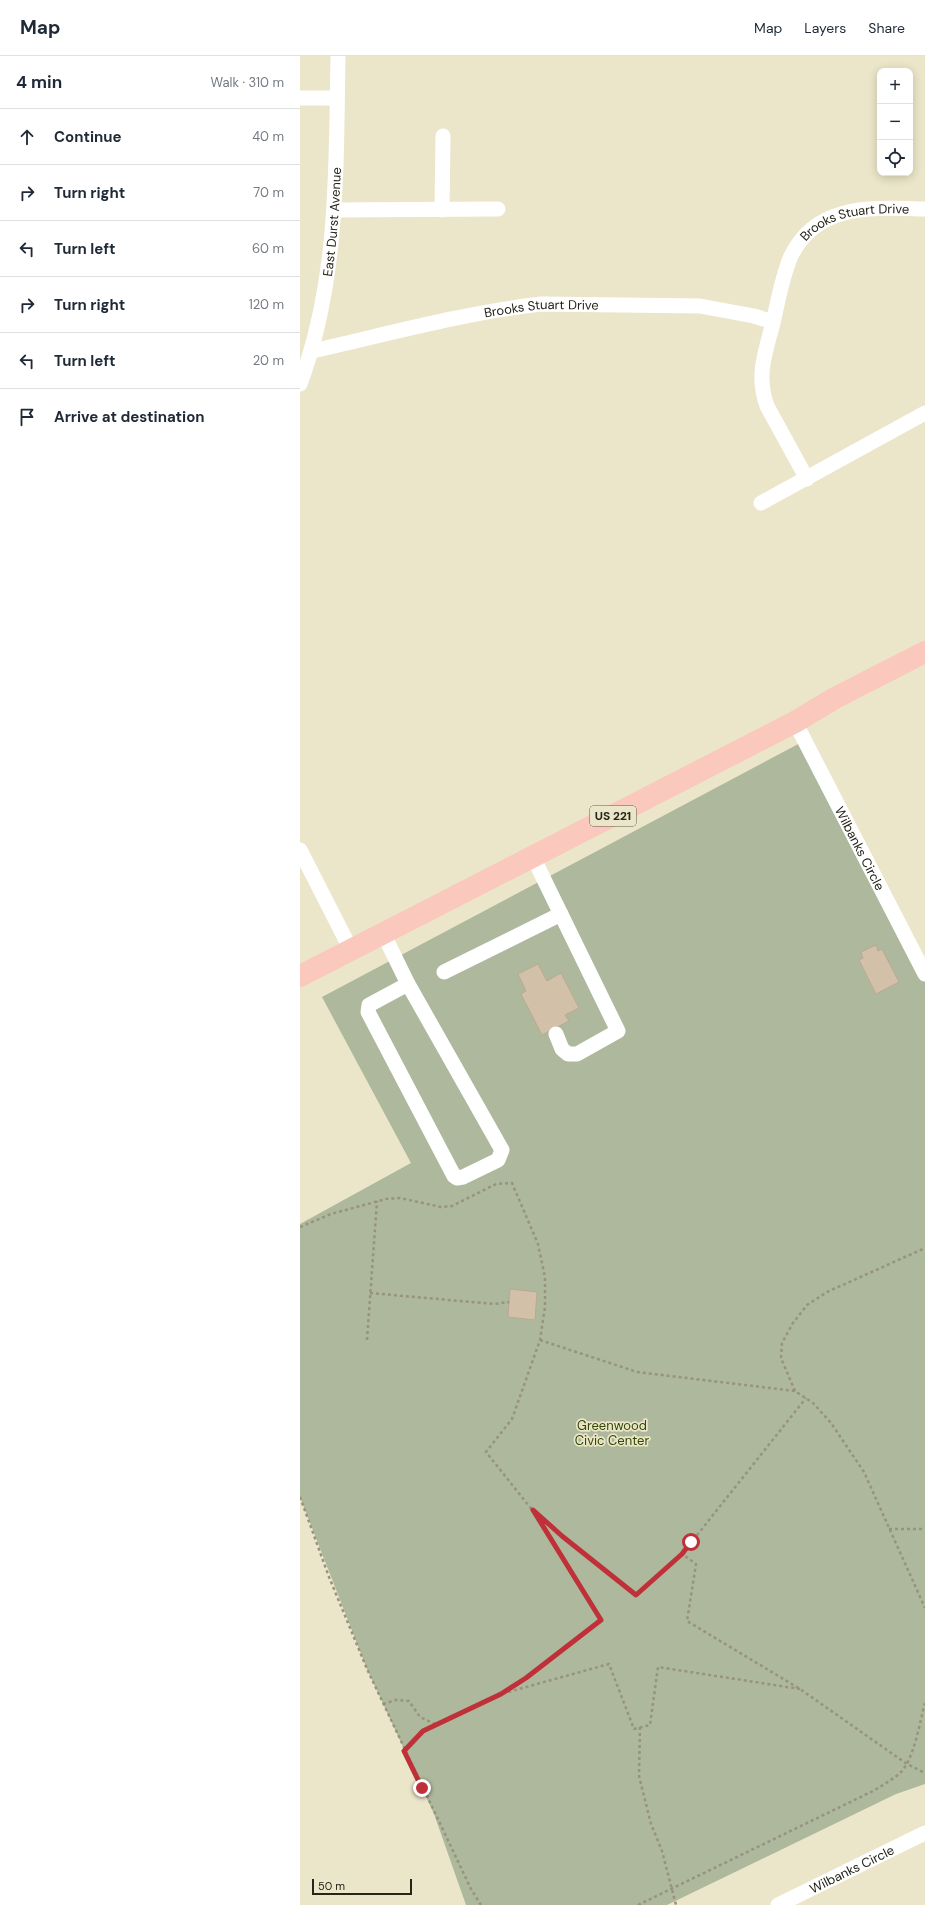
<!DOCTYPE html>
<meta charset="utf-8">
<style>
:root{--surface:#fff;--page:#f2f2f3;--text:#1f2937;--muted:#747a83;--line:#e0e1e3}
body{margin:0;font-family:"DM Sans",sans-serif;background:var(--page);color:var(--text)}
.controls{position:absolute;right:12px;top:12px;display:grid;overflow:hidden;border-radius:8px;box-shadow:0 2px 10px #0003}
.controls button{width:36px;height:36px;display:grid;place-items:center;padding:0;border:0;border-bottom:1px solid var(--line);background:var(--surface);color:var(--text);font:20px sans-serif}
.scale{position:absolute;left:12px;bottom:10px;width:100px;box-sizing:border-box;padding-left:4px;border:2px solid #26251a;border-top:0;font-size:11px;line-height:14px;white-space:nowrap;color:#26251a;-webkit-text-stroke:3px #ebe6c9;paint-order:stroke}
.stop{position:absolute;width:12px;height:12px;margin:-9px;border:3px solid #bf3038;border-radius:50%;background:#fff}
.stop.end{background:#bf3038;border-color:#fff;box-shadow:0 1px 4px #0008}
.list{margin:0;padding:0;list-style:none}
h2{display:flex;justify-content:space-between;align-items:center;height:52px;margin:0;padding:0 16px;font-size:17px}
h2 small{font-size:13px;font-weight:400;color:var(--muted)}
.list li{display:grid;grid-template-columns:26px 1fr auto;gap:12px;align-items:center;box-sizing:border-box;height:56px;padding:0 16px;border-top:1px solid var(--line)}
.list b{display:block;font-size:15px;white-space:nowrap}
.list em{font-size:13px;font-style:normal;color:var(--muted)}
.icon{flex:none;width:22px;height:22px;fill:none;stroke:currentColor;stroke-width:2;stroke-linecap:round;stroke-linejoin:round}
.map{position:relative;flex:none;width:625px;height:1849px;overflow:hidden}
header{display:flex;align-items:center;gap:24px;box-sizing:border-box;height:56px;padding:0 20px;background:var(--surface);border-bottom:1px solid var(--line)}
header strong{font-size:19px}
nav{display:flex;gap:22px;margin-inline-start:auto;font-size:14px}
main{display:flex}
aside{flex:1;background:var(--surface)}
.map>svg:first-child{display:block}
.green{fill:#adb89c}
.building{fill:#d3c0a8;stroke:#bba992}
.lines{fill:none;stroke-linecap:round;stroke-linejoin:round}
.path{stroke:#97937e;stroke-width:2.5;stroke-dasharray:3 3;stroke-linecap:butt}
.minor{stroke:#fff;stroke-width:15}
.highway{stroke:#fac8bd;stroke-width:22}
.route{stroke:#bf3038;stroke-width:5}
.labels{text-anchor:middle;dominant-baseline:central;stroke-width:3.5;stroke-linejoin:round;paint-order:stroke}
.shield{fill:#ebe6c9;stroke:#615f4e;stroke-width:1}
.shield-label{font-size:12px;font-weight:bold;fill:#26251a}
.street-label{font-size:13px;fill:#26251a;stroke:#ebe6c9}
.park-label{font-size:13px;fill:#334600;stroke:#ebe6c9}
</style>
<header>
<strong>Map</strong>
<nav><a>Map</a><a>Layers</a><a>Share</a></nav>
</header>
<main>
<aside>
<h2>4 min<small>Walk · 310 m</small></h2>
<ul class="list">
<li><svg class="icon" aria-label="ahead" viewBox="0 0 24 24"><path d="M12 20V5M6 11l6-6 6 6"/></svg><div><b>Continue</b></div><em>40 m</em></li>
<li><svg class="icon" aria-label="right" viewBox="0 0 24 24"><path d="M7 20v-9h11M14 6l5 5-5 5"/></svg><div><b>Turn right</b></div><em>70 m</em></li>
<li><svg class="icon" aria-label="left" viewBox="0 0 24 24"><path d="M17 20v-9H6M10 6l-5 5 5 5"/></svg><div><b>Turn left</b></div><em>60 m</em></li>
<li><svg class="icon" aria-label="right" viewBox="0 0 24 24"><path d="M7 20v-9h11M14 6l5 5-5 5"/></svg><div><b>Turn right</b></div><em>120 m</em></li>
<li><svg class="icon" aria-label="left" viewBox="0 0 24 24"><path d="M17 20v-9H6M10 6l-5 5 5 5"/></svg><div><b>Turn left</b></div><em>20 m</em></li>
<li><svg class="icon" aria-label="arrive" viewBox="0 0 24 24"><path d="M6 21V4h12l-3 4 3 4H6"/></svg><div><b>Arrive at destination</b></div></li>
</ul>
</aside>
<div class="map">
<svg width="625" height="1849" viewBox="0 0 625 1849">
<rect width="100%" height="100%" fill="#ebe6c9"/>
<path class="green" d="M 504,685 L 625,919 L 625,1728 L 596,1738 L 367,1849 L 166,1849 L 134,1758 L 67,1613 L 0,1441 L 0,1168 L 111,1107 L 22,941 Z"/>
<g class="building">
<path d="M 576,889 L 578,895 L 582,893 L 599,926 L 576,938 L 559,904 L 563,902 L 561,896 Z"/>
<path d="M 238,908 L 247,925 L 261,917 L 279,952 L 265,959 L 269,965 L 242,979 L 221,938 L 226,935 L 218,918 Z"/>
<path d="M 210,1233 L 237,1236 L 235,1264 L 208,1261 Z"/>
</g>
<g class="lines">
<g class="path">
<path d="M 0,1171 L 31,1158 L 86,1143 L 100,1142 L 141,1151 L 152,1150 L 196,1128 L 212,1127 L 238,1188 L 245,1221 L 245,1251 L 240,1284 L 212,1363 L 186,1396 L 233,1455"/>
<path d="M 70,1237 L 194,1248 L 209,1246"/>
<path d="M 67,1284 L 77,1145"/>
<path d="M 240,1284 L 337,1316 L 495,1335 L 513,1347 L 531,1367 L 564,1416 L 625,1552"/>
<path d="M 495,1335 L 481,1302 L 482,1287 L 493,1267 L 507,1249 L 527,1236 L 625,1192"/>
<path d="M 0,1441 L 29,1521 L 67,1613 L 171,1833 L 181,1849"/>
<path d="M 589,1473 L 625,1473"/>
<path d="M 382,1498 L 506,1342"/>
<path d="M 500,1633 L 358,1611 L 350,1669 L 334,1673 L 309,1608 L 201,1638 L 225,1622 L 301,1564 L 233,1455 L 262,1480 L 336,1539 L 382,1498 L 396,1508 L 387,1565 L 500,1633 L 607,1708 L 625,1717"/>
<path d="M 83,1648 L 96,1644 L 109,1645 L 120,1661 L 135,1668 L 201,1638"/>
<path d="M 340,1671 L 339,1720 L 351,1768 L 362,1795 L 376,1849"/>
<path d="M 104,1695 L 123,1675 L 135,1668"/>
<path d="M 338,1849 L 575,1734 C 584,1728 594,1723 601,1716 C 614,1703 620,1665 625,1647"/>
</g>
<g class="minor">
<path d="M 0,42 L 37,42"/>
<path d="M 34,154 L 198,153"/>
<path d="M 142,154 L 143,80"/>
<path id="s1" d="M 12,295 C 88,278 164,257 241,248 L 400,250 L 454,260 L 473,266"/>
<path id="s2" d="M 0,328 C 39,224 36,110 38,0"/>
<path id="s3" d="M 507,423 L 467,350 C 456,320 465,297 473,267 C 478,245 482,221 491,200 C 517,146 575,152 625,153"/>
<path d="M 461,447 L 625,357"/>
<path id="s4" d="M 495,666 L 625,918"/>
<path d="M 0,794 L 51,894"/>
<path d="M 233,801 L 318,975 L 277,998 L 268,998 L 262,993 L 256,978"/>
<path d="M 83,877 L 108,928 L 202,1094 L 198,1104 L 163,1121 L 157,1122 L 154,1120 L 68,956 L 69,949 L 108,928"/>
<path d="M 144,916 L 261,858"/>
<path id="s5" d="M 478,1849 L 625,1777"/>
</g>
<path class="highway" d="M 0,920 L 495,666 L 535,642 L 625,596"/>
</g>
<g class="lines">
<path class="route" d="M 122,1732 L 104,1695 L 123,1675 L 201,1638 L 226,1622 L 301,1564 L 233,1454 L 262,1480 L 336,1539 L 382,1498 L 391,1486"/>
</g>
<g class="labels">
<rect class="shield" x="290" y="750" width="46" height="20" rx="3"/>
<g class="shield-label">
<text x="313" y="760">US 221</text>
</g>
<g class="street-label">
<text stroke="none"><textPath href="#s2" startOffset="166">East Durst Avenue</textPath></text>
<text stroke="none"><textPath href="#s3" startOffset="316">Brooks Stuart Drive</textPath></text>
<text stroke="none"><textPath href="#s1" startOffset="234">Brooks Stuart Drive</textPath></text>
<text stroke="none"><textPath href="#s4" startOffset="142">Wilbanks Circle</textPath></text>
<text stroke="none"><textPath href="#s5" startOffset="82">Wilbanks Circle</textPath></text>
</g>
<g class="park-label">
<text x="312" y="1369">Greenwood<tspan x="312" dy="15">Civic Center</tspan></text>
</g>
</g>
</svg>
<div class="controls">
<button>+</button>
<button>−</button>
<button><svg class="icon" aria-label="locate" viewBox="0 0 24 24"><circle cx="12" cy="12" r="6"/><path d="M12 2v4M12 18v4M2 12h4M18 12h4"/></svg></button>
</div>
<div class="scale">50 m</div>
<div class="stop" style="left:391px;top:1486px"></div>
<div class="stop end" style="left:122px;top:1732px"></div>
</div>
</main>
